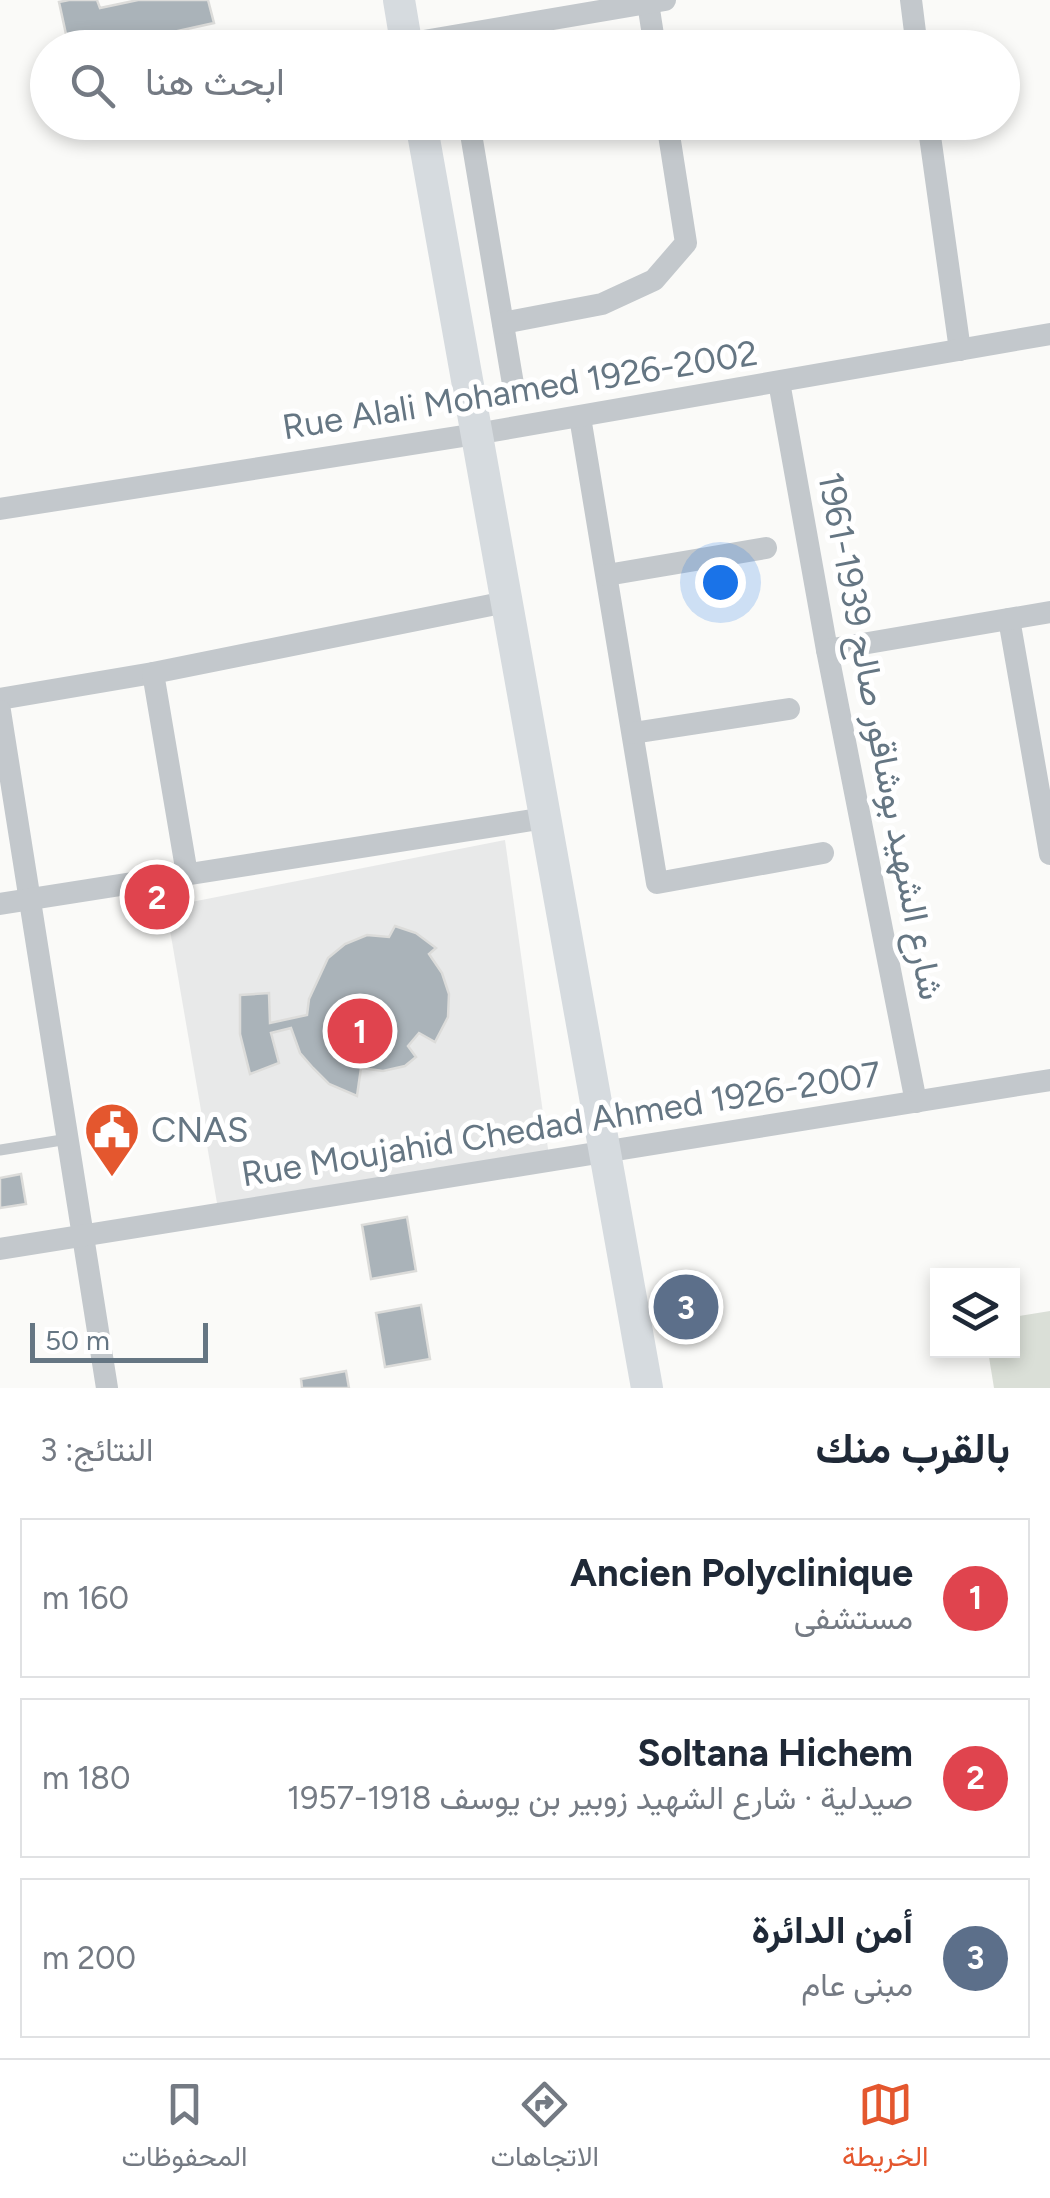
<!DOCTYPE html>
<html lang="ar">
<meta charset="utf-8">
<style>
:root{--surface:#fff;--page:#f2f2f3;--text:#1f2937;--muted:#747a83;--line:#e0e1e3;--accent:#e4572e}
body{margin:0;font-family:Figtree,Vazirmatn,sans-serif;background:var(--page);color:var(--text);direction:rtl}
.controls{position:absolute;right:30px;bottom:30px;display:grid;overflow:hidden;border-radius:0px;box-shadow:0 5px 15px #0003}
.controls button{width:90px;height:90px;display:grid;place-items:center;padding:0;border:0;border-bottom:2px solid var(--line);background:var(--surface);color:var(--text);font:50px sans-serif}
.scale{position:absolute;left:30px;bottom:25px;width:178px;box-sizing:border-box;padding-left:10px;border:5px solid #657683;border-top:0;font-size:28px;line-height:35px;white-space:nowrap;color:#657683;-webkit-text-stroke:8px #fff;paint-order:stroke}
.you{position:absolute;left:720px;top:582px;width:35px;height:35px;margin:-25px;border:8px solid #fff;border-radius:50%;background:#1a73e8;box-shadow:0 0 0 15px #1a73e833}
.badge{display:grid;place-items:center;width:65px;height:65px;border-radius:50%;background:var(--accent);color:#fff;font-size:32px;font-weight:700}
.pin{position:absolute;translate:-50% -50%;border:5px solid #fff;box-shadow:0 2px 10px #0006}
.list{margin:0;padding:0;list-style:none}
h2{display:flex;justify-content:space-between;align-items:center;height:130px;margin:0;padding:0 40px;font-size:42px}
h2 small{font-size:32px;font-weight:400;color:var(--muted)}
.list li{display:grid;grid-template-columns:65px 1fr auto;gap:30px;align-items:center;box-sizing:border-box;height:160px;margin:0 20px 20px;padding:0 20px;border:2px solid var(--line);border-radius:0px}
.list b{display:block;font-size:38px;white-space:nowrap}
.list p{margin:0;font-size:32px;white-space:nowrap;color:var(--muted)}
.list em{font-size:32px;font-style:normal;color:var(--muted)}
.icon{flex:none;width:55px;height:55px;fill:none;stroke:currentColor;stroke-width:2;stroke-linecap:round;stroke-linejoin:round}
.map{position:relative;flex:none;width:1050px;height:1388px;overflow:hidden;direction:ltr}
.search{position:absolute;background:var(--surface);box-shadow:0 5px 15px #0003;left:30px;right:30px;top:30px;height:110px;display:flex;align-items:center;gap:25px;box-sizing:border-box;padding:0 35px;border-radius:55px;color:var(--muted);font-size:38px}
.sheet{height:670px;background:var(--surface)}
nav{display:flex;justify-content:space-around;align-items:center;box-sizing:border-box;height:140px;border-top:2px solid var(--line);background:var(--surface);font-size:28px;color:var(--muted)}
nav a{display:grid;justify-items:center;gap:5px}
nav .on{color:var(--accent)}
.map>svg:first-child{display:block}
.built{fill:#e8e9e9}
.green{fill:#dadfd7}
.building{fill:#aab3b9;stroke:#dcdcda;stroke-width:2.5}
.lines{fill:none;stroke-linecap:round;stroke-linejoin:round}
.lane{stroke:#c3c8cc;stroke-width:11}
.street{stroke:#c3c8cc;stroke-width:22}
.secondary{stroke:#d6dbdf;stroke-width:32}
.labels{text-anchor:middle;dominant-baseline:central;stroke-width:10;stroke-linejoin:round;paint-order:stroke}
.street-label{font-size:35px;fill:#657683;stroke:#fff}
.poi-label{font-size:35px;fill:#657683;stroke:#fff;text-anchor:start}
</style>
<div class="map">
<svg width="1050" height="1388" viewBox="0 0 1050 1388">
<rect width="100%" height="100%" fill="#fafaf8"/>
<path class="built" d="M 505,840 L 549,1156 L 218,1209 L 166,907 Z"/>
<path class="green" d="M 1050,1311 L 1050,1388 L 994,1388 L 988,1351 L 1012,1350 L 1013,1317 Z"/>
<g class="building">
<path d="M 69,0 L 97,0 L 100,8 L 138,0 L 208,0 L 214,23 L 101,48 L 69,48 L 59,2 Z"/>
<path d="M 395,926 L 416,933 L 436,948 L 429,954 L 442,973 L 449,994 L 448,1017 L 435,1042 L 419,1033 L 408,1046 L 416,1057 L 405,1066 L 383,1071 L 361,1068 L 357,1096 L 329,1084 L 313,1068 L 300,1053 L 291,1028 L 271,1033 L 279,1063 L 250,1074 L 240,1034 L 240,995 L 269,993 L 270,1023 L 307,1015 L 309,999 L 328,958 L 345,944 L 367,935 L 389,937 Z"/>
<path d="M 21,1174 L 26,1204 L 0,1208 L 0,1178 Z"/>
<path d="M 407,1217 L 416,1271 L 371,1279 L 362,1225 Z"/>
<path d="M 421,1305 L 430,1359 L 385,1367 L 376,1313 Z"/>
<path d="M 346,1371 L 349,1388 L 302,1388 L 301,1379 Z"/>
</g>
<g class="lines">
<path class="lane" d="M 0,1150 L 68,1139"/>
<g class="street">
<path d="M 911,0 L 917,48"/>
<path d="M 648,3 L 655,48"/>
<path d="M 406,44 L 665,0"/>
<path d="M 469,122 L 513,384"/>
<path d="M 928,122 L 960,350"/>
<path d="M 503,323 L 602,304 L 654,280 L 686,243 L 667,122"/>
<path d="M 779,382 L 827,650 L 916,1102"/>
<path d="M 580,417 L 657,883 L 823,853"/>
<path d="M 0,509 L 476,434 L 1050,334"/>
<path d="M 607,575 L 766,548"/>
<path d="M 1009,619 L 1050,854"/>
<path d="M 827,650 L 1050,612"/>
<path d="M 0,699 L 153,673"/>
<path d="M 0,711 L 107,1388"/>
<path d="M 633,733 L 789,709"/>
<path d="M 187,874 L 153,673 L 506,602"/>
<path d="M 0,904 L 545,818"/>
<path d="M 0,1249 L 1050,1080"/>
</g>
<g class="secondary">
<path d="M 399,0 L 407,48"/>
<path d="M 421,122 L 647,1388"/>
</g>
</g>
<defs>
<g id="civic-pin" transform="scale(2.875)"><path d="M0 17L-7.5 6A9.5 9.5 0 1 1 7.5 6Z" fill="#e4572e" stroke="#fff"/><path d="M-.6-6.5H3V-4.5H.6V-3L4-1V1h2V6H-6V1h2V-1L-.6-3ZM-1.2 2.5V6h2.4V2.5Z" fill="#fff"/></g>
</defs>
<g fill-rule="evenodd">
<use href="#civic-pin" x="112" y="1130"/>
</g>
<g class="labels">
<g class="street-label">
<text transform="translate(520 390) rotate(-9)">Rue Alali Mohamed 1926-2002</text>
<text transform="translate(881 736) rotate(79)">شارع الشهيد بوشاقور صالح 1939-1961</text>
<text transform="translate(561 1124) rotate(-9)">Rue Moujahid Chedad Ahmed 1926-2007</text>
</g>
<g class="poi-label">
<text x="151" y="1130">CNAS</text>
</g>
</g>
</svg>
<div class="controls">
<button><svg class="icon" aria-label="layers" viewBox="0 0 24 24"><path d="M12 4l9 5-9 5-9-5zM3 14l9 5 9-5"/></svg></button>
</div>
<div class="scale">50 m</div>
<div class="you"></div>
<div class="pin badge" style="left:360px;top:1031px;background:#e0444e">1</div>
<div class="pin badge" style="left:157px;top:897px;background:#e0444e">2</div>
<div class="pin badge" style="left:686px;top:1307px;background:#5c6f8a">3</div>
<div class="search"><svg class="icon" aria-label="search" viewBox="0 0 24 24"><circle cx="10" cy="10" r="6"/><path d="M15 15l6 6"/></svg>ابحث هنا</div>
</div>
<section class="sheet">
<h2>بالقرب منك<small>النتائج: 3</small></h2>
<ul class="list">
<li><span class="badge" style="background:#e0444e">1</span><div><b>Ancien Polyclinique</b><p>مستشفى</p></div><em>160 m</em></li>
<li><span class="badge" style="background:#e0444e">2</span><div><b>Soltana Hichem</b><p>صيدلية · شارع الشهيد زوبير بن يوسف 1918-1957</p></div><em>180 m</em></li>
<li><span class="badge" style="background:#5c6f8a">3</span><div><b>أمن الدائرة</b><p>مبنى عام</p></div><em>200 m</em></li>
</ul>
</section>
<nav>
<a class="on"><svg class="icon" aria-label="map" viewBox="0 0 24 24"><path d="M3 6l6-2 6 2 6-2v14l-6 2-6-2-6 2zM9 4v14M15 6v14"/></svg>الخريطة</a>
<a><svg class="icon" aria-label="directions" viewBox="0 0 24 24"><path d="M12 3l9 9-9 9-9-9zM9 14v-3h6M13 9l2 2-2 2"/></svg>الاتجاهات</a>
<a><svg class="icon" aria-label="saved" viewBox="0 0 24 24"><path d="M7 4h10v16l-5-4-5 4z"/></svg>المحفوظات</a>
</nav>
